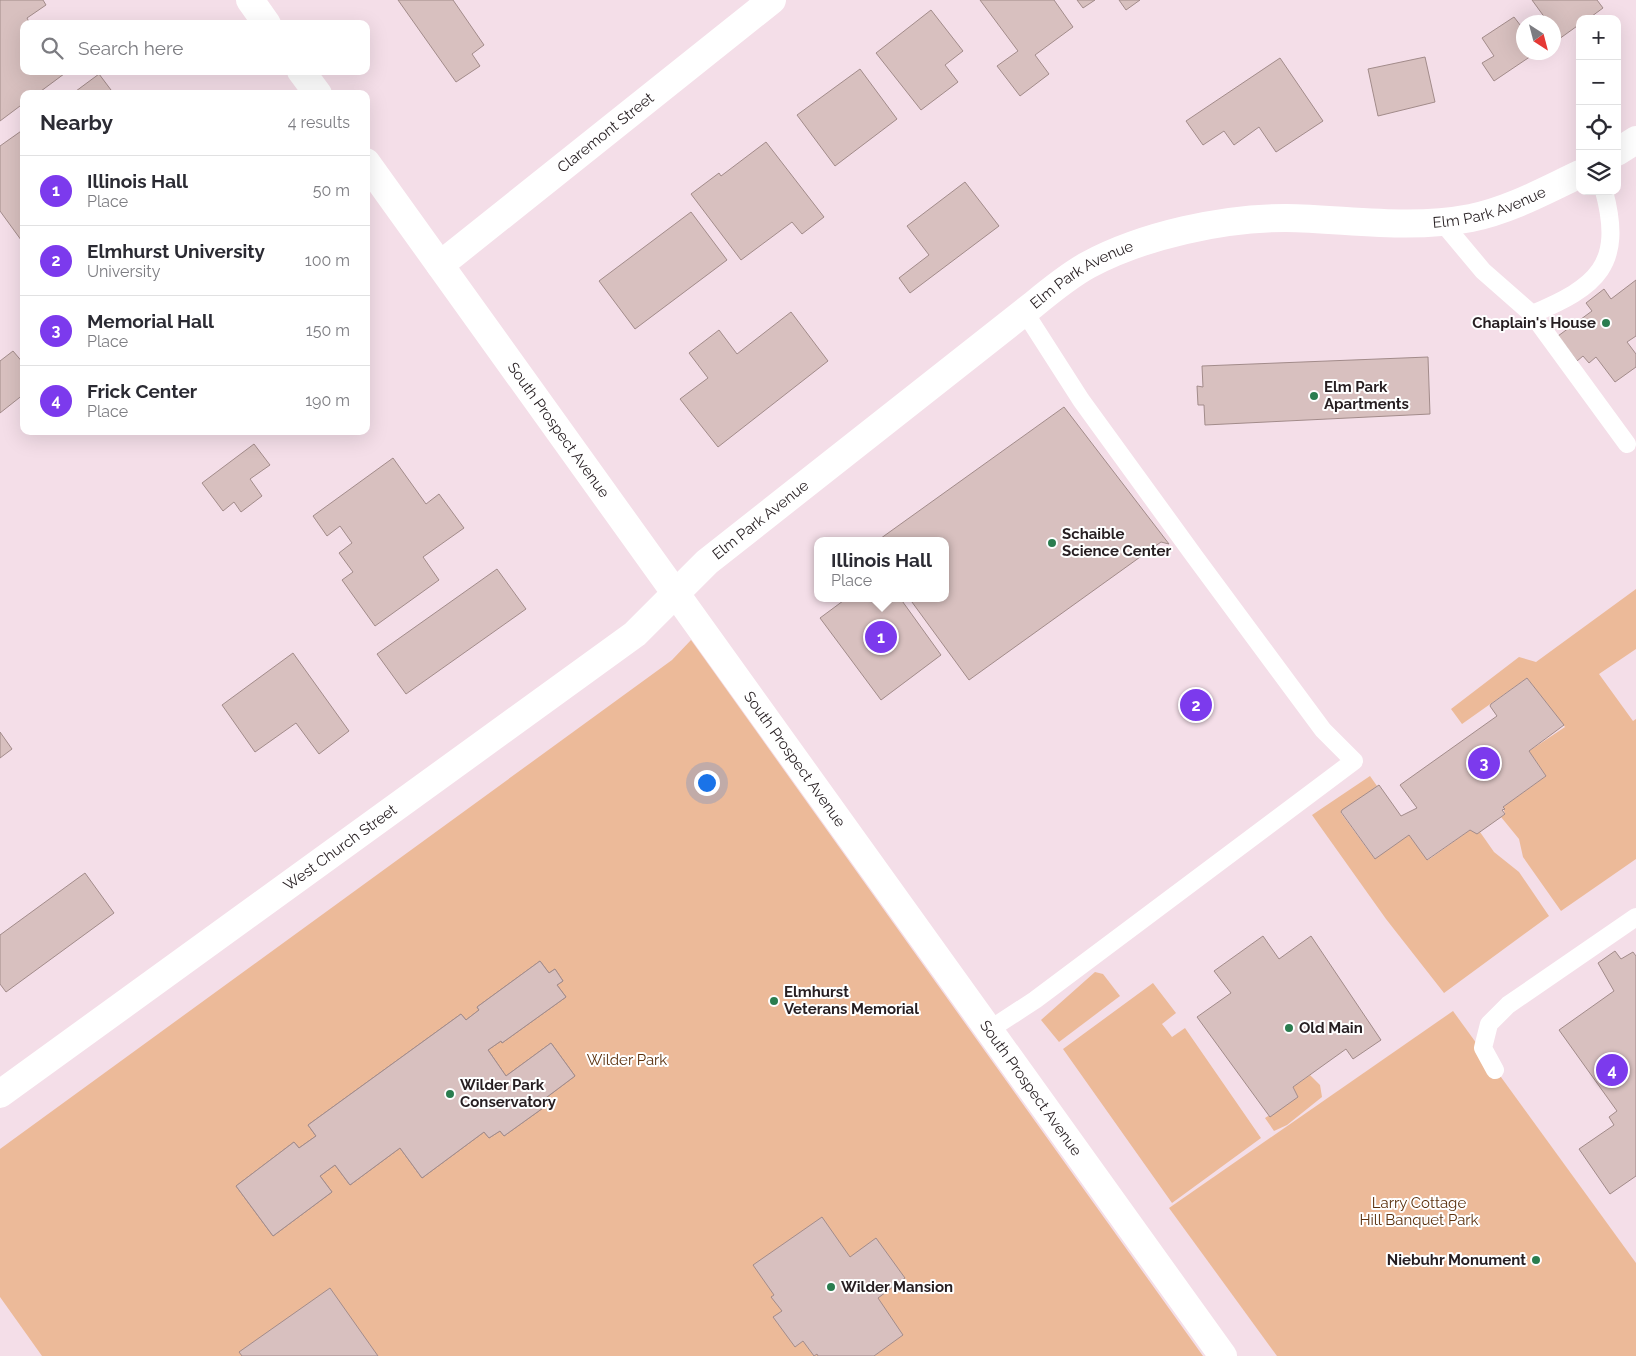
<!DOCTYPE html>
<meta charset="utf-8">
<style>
:root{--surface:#fff;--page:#f7f7f7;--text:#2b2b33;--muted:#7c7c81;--line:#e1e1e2;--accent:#7c3aed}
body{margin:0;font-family:Raleway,sans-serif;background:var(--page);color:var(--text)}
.controls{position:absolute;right:15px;top:15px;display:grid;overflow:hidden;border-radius:10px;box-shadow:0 5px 20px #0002}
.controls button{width:45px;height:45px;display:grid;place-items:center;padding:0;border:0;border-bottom:1px solid var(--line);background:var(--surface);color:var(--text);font:25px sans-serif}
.compass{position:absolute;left:1516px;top:15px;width:45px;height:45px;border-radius:50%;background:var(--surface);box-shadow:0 5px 20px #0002;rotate:144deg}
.you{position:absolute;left:706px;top:782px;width:18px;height:18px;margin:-12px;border:4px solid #fff;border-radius:50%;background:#1a73e8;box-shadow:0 0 0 8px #1a73e833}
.badge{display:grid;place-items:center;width:32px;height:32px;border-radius:50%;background:var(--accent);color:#fff;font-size:16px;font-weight:700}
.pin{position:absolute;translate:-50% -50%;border:2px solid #fff;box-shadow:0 1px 5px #0006}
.popup{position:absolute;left:814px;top:537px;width:135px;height:65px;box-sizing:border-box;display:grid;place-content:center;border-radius:10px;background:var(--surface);filter:drop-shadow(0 1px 4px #0005);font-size:16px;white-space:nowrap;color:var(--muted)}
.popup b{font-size:19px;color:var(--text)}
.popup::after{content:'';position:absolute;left:50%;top:100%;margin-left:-10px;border:10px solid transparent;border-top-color:var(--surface)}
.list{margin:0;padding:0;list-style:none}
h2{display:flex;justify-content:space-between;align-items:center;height:65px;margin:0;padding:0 20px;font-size:21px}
h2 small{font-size:16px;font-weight:400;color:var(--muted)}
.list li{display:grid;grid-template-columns:32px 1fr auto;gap:15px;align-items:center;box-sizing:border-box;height:70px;padding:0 20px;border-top:1px solid var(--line)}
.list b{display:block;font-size:19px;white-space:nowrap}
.list p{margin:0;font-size:16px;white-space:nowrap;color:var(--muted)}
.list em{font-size:16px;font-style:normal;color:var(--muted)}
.icon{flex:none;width:28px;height:28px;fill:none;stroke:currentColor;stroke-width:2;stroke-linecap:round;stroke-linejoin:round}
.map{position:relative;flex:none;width:1636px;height:1356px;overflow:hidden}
.search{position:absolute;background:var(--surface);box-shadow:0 5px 20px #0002;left:20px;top:20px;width:350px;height:55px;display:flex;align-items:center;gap:12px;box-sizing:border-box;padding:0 18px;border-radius:10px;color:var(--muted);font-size:19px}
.panel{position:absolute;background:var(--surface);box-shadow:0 5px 20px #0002;left:20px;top:90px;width:350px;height:345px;border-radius:10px}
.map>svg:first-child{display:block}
.green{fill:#ecba99}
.building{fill:#d8c0bf;stroke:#a28b8a}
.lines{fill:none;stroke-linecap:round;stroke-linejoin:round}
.service{stroke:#fff;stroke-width:18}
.minor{stroke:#fff;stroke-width:28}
.poi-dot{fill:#2a7d4f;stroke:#fff;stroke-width:2}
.labels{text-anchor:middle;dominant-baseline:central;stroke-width:4;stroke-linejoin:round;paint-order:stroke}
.street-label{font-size:15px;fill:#261e21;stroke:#fff}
.poi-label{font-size:15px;font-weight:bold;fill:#261e21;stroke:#fff;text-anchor:start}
.park-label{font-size:15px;fill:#5b310e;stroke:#fff}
</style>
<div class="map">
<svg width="1636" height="1356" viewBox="0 0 1636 1356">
<rect width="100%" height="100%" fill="#f4dee8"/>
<g class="green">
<path d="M 1636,589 L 1636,649 L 1599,674 L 1633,721 L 1636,719 L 1636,859 L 1561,911 L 1523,857 L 1519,839 L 1501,817 L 1505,814 L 1503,807 L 1546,776 L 1529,751 L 1565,727 L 1527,678 L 1462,724 L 1451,709 L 1519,657 L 1536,662 Z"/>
<path d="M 691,640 L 1203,1356 L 42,1356 L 0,1297 L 0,1149 L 672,660 Z"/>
<path d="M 1370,776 L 1377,786 L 1341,813 L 1374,858 L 1409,835 L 1428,860 L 1470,830 L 1480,832 L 1494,852 L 1519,872 L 1549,916 L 1444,993 L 1386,919 L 1312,815 Z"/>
<path d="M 1095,972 L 1103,974 L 1120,996 L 1059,1042 L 1041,1020 Z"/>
<path d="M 1153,983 L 1176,1013 L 1162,1024 L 1172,1037 L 1185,1028 L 1261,1138 L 1172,1203 L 1063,1049 Z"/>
<path d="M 1453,1011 L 1636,1263 L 1636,1356 L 1277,1356 L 1169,1208 Z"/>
<path d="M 1310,1075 L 1320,1085 L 1322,1097 L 1287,1125 L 1274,1131 L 1265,1118 L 1298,1097 L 1293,1087 Z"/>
</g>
<g class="building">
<path d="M 0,0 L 43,0 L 46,5 L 27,18 L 30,24 L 24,24 L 24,71 L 68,71 L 37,94 L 24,94 L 24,103 L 0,121 Z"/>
<path d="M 398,0 L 453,0 L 484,45 L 472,54 L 480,66 L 456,82 Z"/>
<path d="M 980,0 L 1054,0 L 1073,27 L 1035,55 L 1049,74 L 1020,96 L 997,66 L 1018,51 Z"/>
<path d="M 1077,0 L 1095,0 L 1083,8 Z"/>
<path d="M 1119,0 L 1140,0 L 1126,10 Z"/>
<path d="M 1532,0 L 1597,0 L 1603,8 L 1588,19 L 1580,19 L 1580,24 L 1559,39 L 1554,31 L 1554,22 L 1548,22 Z"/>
<path d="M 931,10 L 963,51 L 945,65 L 958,82 L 921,110 L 876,53 Z"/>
<path d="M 1514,17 L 1524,30 L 1524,52 L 1537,52 L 1494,81 L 1482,63 L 1494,56 L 1482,38 Z"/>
<path d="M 1425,57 L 1435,102 L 1378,116 L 1368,69 Z"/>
<path d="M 1280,58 L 1323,121 L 1276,152 L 1259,127 L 1234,145 L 1224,131 L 1203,145 L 1186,121 Z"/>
<path d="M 860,69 L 897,119 L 835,166 L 797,115 Z"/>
<path d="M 99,74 L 114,94 L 72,94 Z"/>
<path d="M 24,129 L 24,244 L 0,211 L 0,146 Z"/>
<path d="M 766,142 L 824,217 L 802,234 L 792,222 L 741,260 L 691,194 L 719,173 L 721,176 Z"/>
<path d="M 965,182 L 999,226 L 910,293 L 899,278 L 929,255 L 907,226 Z"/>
<path d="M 691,212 L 727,260 L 635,329 L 599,281 Z"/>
<path d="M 1636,280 L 1636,336 L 1627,342 L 1636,354 L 1636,367 L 1615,382 L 1596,357 L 1589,363 L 1583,356 L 1577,361 L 1558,336 L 1592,311 L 1586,303 L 1604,289 L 1611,299 Z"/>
<path d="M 791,312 L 828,361 L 718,447 L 680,399 L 708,378 L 689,353 L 719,330 L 737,354 Z"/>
<path d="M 13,351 L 24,364 L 24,394 L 0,413 L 0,361 Z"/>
<path d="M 1428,357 L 1430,414 L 1205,425 L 1204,405 L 1198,405 L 1197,386 L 1203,387 L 1202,366 Z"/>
<path d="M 1064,407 L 1169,544 L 1161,542 L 969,680 L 909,598 L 945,598 L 945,541 L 877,541 Z"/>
<path d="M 254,444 L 270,465 L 250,479 L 262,496 L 241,512 L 234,502 L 223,511 L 202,483 Z"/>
<path d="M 393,458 L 426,504 L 439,494 L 464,528 L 423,557 L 439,580 L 375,626 L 342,580 L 353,572 L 339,553 L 352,543 L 340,526 L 327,536 L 313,516 Z"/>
<path d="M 497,569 L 526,609 L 406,694 L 377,654 Z"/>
<path d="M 847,598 L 900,598 L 941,655 L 881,700 L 820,618 Z"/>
<path d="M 293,653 L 349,731 L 319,754 L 296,723 L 255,752 L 222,705 Z"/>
<path d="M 1527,678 L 1564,725 L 1529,751 L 1546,776 L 1503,807 L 1505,809 L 1502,810 L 1505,814 L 1501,817 L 1477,834 L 1470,830 L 1427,860 L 1409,835 L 1375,859 L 1341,812 L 1342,810 L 1379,785 L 1401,816 L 1417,808 L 1400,785 L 1497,716 L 1490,706 L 1491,704 Z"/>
<path d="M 0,732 L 12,749 L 0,758 Z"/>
<path d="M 85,873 L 114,913 L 6,992 L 0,984 L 0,935 Z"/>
<path d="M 1263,936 L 1279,959 L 1311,936 L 1381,1040 L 1353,1059 L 1346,1049 L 1293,1087 L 1298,1097 L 1270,1117 L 1197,1017 L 1231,993 L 1214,971 Z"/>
<path d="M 1615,951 L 1621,959 L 1633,952 L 1636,956 L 1636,1176 L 1610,1194 L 1579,1149 L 1614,1125 L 1609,1117 L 1617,1111 L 1559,1030 L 1614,991 L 1598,963 Z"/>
<path d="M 540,961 L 549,973 L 555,969 L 563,981 L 557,985 L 566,997 L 502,1043 L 501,1041 L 488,1050 L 506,1076 L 551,1043 L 575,1076 L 539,1103 L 543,1108 L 504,1136 L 500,1131 L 489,1138 L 484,1132 L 422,1178 L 400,1148 L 350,1185 L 335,1165 L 320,1176 L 332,1192 L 273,1236 L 236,1186 L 294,1142 L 299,1148 L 316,1136 L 308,1125 L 461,1014 L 466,1020 L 479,1010 L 477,1007 Z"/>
<path d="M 540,961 L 549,973 L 555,969 L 563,981 L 557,985 L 566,997 L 502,1043 L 501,1041 L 488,1050 L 506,1076 L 551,1043 L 575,1076 L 539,1103 L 543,1108 L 504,1136 L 500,1131 L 489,1138 L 484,1132 L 422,1178 L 400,1148 L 350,1185 L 335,1165 L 320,1176 L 332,1192 L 273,1236 L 236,1186 L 294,1142 L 299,1148 L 316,1136 L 308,1125 L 461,1014 L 466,1020 L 479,1010 L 477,1007 Z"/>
<path d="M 822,1217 L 850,1257 L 876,1238 L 905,1278 L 878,1298 L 903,1335 L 874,1356 L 818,1356 L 817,1354 L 814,1356 L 803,1341 L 795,1347 L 773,1317 L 782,1311 L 771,1297 L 774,1295 L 753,1265 Z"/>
<path d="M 330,1288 L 378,1356 L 242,1356 L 239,1352 Z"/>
</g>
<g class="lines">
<g class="service">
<path d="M 1442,222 L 1483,271 L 1532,314 L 1627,444"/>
<path d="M 1532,314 C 1597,287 1624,265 1604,191"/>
<path d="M 989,1030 L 1035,1000 L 1354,761 L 1323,730 L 1195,557 L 1081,400 L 1024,311"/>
<path d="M 1495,1070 L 1483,1048 L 1489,1024 L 1508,1005 L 1636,917"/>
</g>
<g class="minor">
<path d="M 250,0 L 267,24"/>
<path d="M 301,71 L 318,94"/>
<path d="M 1617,152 L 1636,140"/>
<path id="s1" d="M 366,162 L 1223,1356"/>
<path id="s2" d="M 440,265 L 772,0"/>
<path id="s3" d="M 0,1094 L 635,634 L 707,562 L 1033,305 C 1050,291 1068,276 1088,265 C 1144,235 1223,218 1286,218 C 1348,219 1409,230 1471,218 C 1510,210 1544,191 1580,174"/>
</g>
</g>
<g class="poi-dot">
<circle cx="1606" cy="323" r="5"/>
<circle cx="1314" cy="396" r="5"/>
<circle cx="1052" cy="543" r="5"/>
<circle cx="774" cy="1001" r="5"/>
<circle cx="1289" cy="1028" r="5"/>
<circle cx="450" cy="1094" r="5"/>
<circle cx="1536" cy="1260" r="5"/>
<circle cx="831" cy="1287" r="5"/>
</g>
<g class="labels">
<g class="street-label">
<text stroke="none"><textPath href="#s2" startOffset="212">Claremont Street</textPath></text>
<text stroke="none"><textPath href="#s3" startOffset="1780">Elm Park Avenue</textPath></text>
<text stroke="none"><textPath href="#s3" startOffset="1359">Elm Park Avenue</textPath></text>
<text stroke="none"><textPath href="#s1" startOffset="330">South Prospect Avenue</textPath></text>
<text stroke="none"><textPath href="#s3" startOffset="954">Elm Park Avenue</textPath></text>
<text stroke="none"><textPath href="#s1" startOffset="735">South Prospect Avenue</textPath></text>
<text stroke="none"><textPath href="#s3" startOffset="420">West Church Street</textPath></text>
<text stroke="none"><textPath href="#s1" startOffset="1140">South Prospect Avenue</textPath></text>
</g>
<g class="poi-label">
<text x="1596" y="323" text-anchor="end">Chaplain's House</text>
<text x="1324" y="387">Elm Park<tspan x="1324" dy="17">Apartments</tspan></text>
<text x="1062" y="534">Schaible<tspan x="1062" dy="17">Science Center</tspan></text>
<text x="784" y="992">Elmhurst<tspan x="784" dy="17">Veterans Memorial</tspan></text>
<text x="1299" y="1028">Old Main</text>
<text x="460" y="1085">Wilder Park<tspan x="460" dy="17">Conservatory</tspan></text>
<text x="1526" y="1260" text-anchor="end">Niebuhr Monument</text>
<text x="841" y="1287">Wilder Mansion</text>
</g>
<g class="park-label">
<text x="627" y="1060">Wilder Park</text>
<text x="1419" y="1203">Larry Cottage<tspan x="1419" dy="17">Hill Banquet Park</tspan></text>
</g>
</g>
</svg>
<div class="controls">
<button>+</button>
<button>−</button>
<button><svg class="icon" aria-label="locate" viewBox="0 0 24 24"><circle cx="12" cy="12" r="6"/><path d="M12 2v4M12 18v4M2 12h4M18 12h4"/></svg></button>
<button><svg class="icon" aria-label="layers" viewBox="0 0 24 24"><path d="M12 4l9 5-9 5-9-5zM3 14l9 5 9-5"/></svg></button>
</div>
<svg class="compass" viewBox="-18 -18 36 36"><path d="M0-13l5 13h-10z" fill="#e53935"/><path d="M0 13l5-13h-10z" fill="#7c7c81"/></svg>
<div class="you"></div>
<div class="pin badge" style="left:881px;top:637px">1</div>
<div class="popup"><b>Illinois Hall</b>Place</div>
<div class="pin badge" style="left:1196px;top:705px">2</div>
<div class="pin badge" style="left:1484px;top:763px">3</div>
<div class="pin badge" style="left:1612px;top:1070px">4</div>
<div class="search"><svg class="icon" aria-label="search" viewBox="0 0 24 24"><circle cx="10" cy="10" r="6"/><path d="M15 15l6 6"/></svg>Search here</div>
<section class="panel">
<h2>Nearby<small>4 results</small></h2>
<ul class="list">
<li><span class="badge">1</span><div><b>Illinois Hall</b><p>Place</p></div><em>50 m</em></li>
<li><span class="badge">2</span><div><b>Elmhurst University</b><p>University</p></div><em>100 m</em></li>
<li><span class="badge">3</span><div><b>Memorial Hall</b><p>Place</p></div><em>150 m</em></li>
<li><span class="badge">4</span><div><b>Frick Center</b><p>Place</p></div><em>190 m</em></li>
</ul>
</section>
</div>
